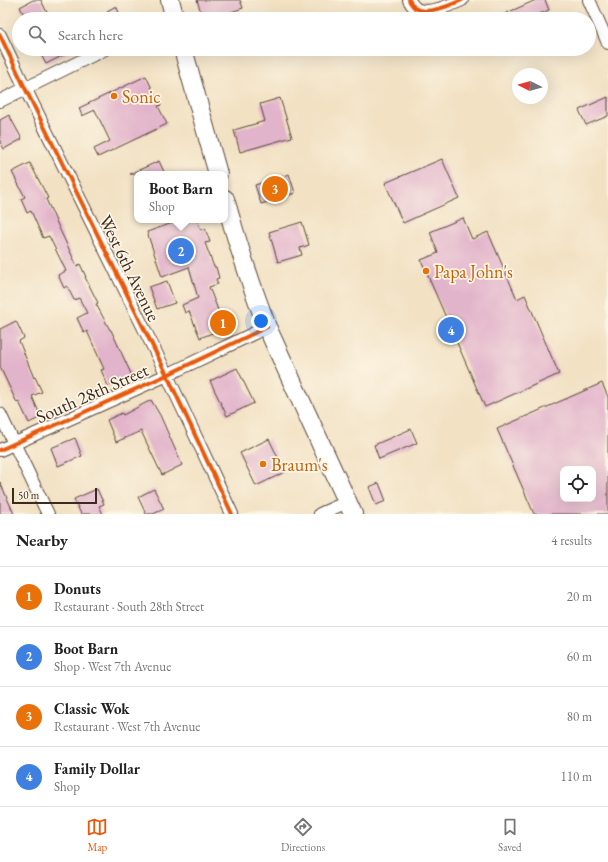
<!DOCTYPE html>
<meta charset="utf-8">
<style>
:root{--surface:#fff;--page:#f2f2f2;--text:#222;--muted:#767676;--line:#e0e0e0;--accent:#ea580c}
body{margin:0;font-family:"EB Garamond",serif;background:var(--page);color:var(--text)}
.controls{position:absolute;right:12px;bottom:12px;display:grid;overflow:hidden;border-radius:8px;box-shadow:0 4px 16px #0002}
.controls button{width:36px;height:36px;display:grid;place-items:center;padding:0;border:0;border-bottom:1px solid var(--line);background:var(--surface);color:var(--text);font:20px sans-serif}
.compass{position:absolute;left:512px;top:68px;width:36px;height:36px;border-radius:50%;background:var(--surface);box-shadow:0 4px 16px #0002;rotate:275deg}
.scale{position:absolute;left:12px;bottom:10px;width:85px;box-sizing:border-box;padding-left:4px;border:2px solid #3b2a1e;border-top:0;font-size:11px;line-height:14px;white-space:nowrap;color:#3b2a1e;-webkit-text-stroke:3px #fcf5e5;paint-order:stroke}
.you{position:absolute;left:261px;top:321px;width:14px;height:14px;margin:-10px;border:3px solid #fff;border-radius:50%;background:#1a73e8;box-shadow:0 0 0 6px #1a73e833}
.badge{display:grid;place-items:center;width:26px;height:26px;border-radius:50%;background:var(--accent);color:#fff;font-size:13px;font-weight:700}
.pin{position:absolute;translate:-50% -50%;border:2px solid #fff;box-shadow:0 1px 4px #0006}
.popup{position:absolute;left:134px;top:171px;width:94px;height:52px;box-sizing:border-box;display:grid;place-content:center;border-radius:8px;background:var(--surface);filter:drop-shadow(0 1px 3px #0005);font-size:13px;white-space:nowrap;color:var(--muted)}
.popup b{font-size:15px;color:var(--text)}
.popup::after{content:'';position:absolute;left:50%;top:100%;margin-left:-8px;border:8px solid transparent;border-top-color:var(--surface)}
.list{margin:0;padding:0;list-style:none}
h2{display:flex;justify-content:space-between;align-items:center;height:52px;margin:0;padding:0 16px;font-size:17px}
h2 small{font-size:13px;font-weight:400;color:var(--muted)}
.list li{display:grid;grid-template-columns:26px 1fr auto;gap:12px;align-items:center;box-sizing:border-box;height:60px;padding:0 16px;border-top:1px solid var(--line)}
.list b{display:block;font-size:15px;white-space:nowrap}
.list p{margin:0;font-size:13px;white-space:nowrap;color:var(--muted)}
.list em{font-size:13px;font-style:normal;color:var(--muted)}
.icon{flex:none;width:22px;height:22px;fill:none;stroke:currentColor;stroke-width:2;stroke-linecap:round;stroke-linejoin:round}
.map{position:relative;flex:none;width:608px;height:514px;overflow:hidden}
.search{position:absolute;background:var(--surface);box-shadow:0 4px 16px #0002;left:12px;right:12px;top:12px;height:44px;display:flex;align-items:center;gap:10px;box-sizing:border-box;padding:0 14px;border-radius:22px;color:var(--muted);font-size:15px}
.sheet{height:292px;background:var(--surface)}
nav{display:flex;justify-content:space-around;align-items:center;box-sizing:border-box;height:56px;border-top:1px solid var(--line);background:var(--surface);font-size:11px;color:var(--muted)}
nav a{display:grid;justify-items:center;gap:2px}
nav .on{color:var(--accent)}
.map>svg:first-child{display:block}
.building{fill:#e2b4cb;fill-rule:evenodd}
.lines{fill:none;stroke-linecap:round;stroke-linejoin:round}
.minor-casing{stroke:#564537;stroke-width:14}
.primary-casing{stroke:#564537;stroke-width:20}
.minor{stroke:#fff;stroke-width:12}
.primary{stroke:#fff;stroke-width:18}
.cycleway-casing{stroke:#fcf5e5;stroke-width:6}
.cycleway{stroke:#e8590c;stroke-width:4}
.food-dot{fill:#e8710a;stroke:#fcf5e5;stroke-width:1.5}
.labels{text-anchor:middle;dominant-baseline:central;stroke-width:3.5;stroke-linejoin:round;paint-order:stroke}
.food-label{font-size:18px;fill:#c56008;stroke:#fcf5e5;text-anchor:start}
.street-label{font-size:18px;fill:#3b2a1e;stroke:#fcf5e5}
</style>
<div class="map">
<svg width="608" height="514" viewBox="0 0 608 514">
<rect width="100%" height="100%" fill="#fcf5e5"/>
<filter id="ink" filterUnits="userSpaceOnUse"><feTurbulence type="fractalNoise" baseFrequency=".025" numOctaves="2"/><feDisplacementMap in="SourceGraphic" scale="8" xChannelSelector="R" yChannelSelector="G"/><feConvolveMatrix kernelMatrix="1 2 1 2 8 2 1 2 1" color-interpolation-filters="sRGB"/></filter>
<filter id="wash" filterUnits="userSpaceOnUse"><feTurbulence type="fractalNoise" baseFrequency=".012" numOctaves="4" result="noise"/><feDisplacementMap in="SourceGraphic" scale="16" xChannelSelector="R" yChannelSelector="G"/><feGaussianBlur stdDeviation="0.9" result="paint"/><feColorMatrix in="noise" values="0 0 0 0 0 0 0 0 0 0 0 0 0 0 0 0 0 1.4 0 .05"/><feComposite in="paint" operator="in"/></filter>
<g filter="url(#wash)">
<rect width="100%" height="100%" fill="#f2e1c3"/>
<g id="blocks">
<g class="building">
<path d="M 33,0 L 41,0 L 50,19 L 26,19 L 20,7 Z"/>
<path d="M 197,0 L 240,0 L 243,8 L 225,14 L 226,19 L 203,19 Z"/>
<path d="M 536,0 L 545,0 L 549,10 L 534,16 L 533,15 L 523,19 L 493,19 Z"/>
<path d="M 116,6 L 122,19 L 110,19 L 107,11 Z"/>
<path d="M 38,49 L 75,49 L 46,64 Z"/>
<path d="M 146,76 L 156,97 L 156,96 L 161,105 L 158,106 L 167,124 L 98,157 L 94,149 L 110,141 L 95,110 L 82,116 L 79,108 Z"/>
<path d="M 608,97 L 608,116 L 586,125 L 579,110 Z"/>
<path d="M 280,98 L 292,137 L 240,152 L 234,130 L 265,121 L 260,104 Z"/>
<path d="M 9,115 L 22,139 L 4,149 L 0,142 L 0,120 Z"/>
<path d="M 442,159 L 459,198 L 403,223 L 385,183 Z"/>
<path d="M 159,161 L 165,174 L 130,174 Z"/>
<path d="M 30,163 L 48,198 L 46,199 L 60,230 L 77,266 L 80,264 L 86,277 L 85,277 L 98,303 L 96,304 L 110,330 L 111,330 L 132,376 L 108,386 L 101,370 L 104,369 L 87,331 L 84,333 L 77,318 L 87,313 L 79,298 L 74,300 L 67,286 L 64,288 L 58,275 L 66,271 L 49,236 L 43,238 L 31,211 L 27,213 L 21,199 L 25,197 L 12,172 Z"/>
<path d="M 289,174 L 295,193 L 261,204 L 255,185 Z"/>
<path d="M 463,218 L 472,239 L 488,232 L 517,299 L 525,295 L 559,374 L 485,407 L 421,260 L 438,253 L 430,232 Z"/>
<path d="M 181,220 L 197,220 L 201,230 L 205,228 L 210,242 L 205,243 L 214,267 L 216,267 L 219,278 L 216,279 L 218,284 L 209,287 L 225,328 L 200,338 L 189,311 L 185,313 L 182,305 L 198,298 L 189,267 L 162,277 L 147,232 Z"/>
<path d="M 302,222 L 309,245 L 300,248 L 302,255 L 278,262 L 269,232 Z"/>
<path d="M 167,281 L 175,303 L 157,309 L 149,287 Z"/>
<path d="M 16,321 L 24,338 L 19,341 L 34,378 L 35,377 L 42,392 L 32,396 L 41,417 L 29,423 L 19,402 L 17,403 L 0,367 L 0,329 Z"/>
<path d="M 237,368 L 254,403 L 227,416 L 210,381 Z"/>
<path d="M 602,383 L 608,397 L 608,514 L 534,514 L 497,429 ZM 563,469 L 593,469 L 593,499 L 563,499 Z"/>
<path d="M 151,400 L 160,415 L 182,465 L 162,475 L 141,431 L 116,442 L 107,420 L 122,413 L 123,415 Z"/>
<path d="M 411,429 L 417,443 L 379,459 L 374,445 Z"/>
<path d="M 75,438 L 82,456 L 58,466 L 51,448 Z"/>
<path d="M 269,439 L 285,472 L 256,486 L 240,453 Z"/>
<path d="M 0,482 L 14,514 L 0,514 Z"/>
<path d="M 379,483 L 386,501 L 376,505 L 369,487 Z"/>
<path d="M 97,489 L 104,504 L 99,506 L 103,514 L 81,514 L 74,499 Z"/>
<path d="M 154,489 L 164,509 L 153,514 L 146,514 L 138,497 Z"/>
</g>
</g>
</g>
<g filter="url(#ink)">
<use href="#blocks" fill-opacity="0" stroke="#564537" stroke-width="1"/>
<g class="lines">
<g class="minor-casing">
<g id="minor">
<path d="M 409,0 C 410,2 413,6 415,8 C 426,16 451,5 462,0"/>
<path d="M 589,0 L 608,43"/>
<path d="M 0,35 L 25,88 L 167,375 L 232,514"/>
<path d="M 0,101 L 105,49"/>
<path d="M 0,414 L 48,514"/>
<path d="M 0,450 L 167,375 L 267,327"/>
<path d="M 320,514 L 347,502"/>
</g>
</g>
<g class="primary-casing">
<g id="primary">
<path d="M 170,0 L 175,19"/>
<path d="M 183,49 L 218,174"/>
<path d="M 225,199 C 237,242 251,285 267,327 L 353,514"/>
</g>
</g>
<use href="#minor" class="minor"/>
<use href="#primary" class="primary"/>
<g class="cycleway-casing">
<g id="cycleway">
<path d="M 409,0 C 410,2 413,6 415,8 C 426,16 451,5 462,0"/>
<path d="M 0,35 L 25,88 L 167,375 L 232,514"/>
<path d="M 0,450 L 167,375 L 267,327"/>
</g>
</g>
<use href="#cycleway" class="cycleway"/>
</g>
</g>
<g class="food-dot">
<circle cx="114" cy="96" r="4"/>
<circle cx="426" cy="271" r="4"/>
<circle cx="263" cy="464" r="4"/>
</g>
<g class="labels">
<g class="food-label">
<text x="122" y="96">Sonic</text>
<text x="434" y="271">Papa John's</text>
<text x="271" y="464">Braum's</text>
</g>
<g class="street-label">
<text transform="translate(130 268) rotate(64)">West 6th Avenue</text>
<text transform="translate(92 393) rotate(-24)">South 28th Street</text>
</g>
</g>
</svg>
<div class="controls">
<button><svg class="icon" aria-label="locate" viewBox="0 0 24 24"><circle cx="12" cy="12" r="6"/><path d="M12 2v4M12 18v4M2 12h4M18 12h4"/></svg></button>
</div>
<svg class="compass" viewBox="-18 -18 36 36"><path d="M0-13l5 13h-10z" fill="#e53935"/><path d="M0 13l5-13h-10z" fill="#767676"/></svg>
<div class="scale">50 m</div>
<div class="you"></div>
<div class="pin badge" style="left:223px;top:323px;background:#e8710a">1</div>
<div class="pin badge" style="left:181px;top:251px;background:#3f7fe0">2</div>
<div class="popup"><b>Boot Barn</b>Shop</div>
<div class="pin badge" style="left:275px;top:189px;background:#e8710a">3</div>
<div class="pin badge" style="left:451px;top:330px;background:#3f7fe0">4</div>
<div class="search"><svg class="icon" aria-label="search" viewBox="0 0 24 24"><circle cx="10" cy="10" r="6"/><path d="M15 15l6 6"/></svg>Search here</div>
</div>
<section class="sheet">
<h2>Nearby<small>4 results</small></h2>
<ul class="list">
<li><span class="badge" style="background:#e8710a">1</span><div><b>Donuts</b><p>Restaurant · South 28th Street</p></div><em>20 m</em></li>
<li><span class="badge" style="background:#3f7fe0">2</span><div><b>Boot Barn</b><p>Shop · West 7th Avenue</p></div><em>60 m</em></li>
<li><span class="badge" style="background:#e8710a">3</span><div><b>Classic Wok</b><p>Restaurant · West 7th Avenue</p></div><em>80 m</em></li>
<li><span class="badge" style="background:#3f7fe0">4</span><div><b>Family Dollar</b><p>Shop</p></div><em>110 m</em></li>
</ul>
</section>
<nav>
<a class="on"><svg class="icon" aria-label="map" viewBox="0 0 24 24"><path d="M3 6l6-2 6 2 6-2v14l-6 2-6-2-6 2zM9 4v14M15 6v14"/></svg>Map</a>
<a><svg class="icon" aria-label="directions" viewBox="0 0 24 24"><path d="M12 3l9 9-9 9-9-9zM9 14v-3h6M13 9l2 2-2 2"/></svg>Directions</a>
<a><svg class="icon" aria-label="saved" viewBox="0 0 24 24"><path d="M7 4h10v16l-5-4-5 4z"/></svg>Saved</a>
</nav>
